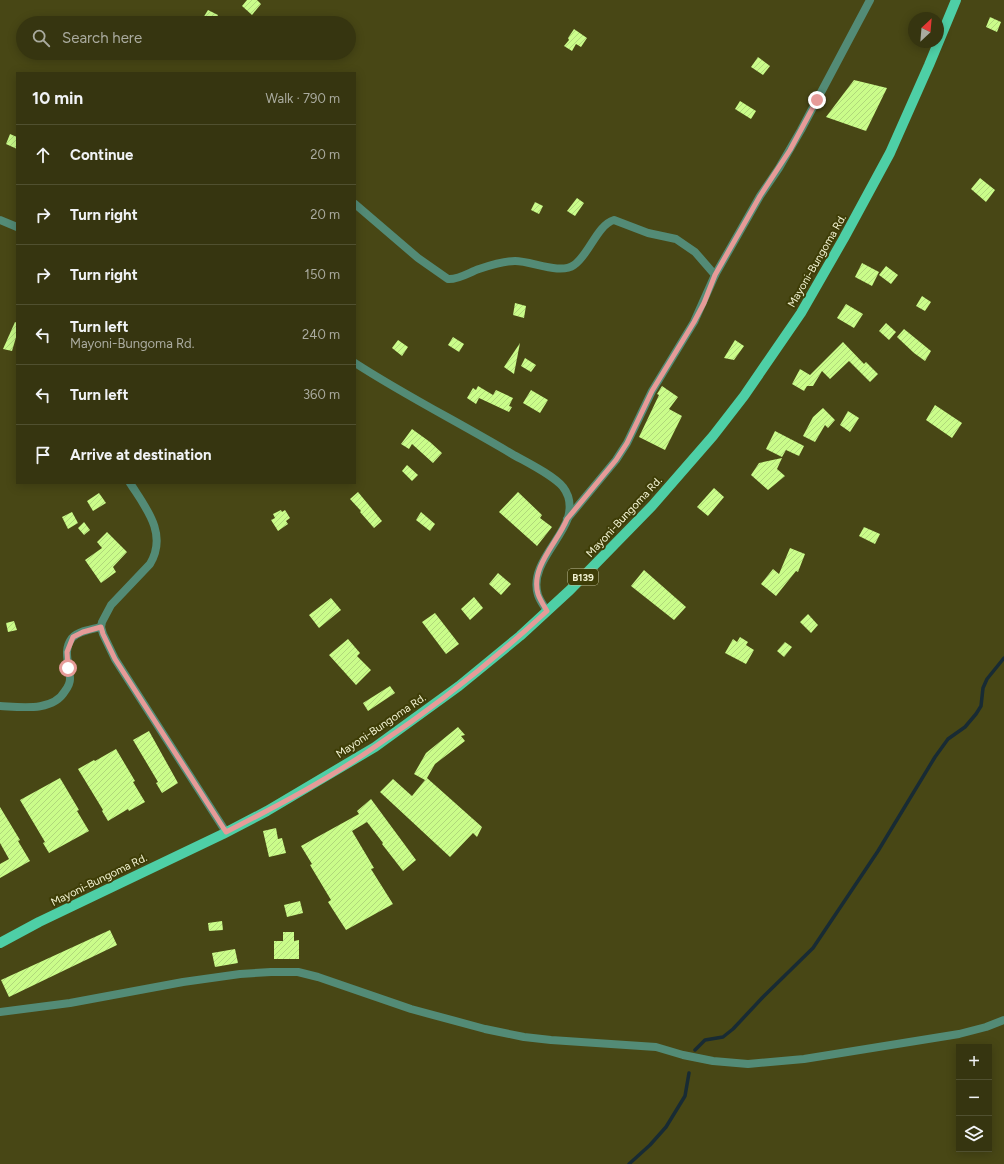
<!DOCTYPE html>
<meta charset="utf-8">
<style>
:root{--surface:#363510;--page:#41401e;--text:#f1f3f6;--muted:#aaab9f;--line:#505030}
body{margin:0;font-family:Figtree,sans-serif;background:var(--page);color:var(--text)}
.controls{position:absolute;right:12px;bottom:12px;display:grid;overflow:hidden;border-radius:0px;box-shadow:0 2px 10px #0003}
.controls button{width:36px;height:36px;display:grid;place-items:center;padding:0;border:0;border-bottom:1px solid var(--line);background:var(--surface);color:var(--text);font:20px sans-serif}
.compass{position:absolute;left:908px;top:12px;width:36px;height:36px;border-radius:50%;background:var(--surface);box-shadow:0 2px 10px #0003;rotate:26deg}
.stop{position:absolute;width:12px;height:12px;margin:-9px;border:3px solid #e69b98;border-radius:50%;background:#fff}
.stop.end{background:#e69b98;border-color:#fff;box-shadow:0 1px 4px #0008}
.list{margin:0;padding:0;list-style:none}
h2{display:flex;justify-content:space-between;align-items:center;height:52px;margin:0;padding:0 16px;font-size:17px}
h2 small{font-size:13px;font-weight:400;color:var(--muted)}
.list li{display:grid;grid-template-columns:26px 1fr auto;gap:12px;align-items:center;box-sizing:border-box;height:60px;padding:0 16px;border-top:1px solid var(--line)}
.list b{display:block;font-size:15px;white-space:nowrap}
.list p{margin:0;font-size:13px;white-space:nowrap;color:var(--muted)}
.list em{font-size:13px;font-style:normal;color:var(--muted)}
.icon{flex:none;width:22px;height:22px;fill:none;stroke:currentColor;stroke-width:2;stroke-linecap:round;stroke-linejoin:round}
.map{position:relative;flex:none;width:1004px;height:1164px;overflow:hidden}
.search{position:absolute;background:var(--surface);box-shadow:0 2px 10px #0003;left:16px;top:16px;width:340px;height:44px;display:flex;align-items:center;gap:10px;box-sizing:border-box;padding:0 14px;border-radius:22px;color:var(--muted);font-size:15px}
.panel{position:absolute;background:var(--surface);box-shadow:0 2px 10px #0003;left:16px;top:72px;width:340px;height:412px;border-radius:0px}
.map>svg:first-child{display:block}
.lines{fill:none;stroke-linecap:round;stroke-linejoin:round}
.stream{stroke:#182b34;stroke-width:3.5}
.building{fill:url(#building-hatch)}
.street{stroke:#538b76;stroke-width:8}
.primary{stroke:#4ecfa6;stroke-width:10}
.route{stroke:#e69b98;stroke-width:5}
.labels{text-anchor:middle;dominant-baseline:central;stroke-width:4;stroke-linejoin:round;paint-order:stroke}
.shield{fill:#3e3d07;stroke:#bcbc95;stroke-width:1}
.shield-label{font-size:10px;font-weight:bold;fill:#f2f3d2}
.street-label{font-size:11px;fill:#f2f3d2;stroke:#3e3d07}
</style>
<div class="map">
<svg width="1004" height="1164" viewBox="0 0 1004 1164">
<defs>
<pattern id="building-hatch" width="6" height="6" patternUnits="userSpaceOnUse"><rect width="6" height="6" fill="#cafc8a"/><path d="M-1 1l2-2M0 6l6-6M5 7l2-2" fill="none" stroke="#b0d87b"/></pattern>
</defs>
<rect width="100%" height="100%" fill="#484715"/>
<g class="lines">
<g class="stream">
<path d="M 695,1050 L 705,1040 L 723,1037 L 733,1029 L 763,997 L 813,948 L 878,851 L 935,757 L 948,739 L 965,727 L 976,714 L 981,706 L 983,688 L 987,679 L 1004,658"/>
<path d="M 629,1164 L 650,1145 L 666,1127 L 685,1096 L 689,1073"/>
</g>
</g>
<g class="building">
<path d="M 247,0 L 257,0 L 261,4 L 252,15 L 242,6 Z"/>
<path d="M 208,10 L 218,15 L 214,23 L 203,18 Z"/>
<path d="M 990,17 L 1001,22 L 997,32 L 986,27 Z"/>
<path d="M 574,29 L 587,38 L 581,47 L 576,44 L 572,51 L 564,46 L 569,40 L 568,38 Z"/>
<path d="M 758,57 L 770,66 L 763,75 L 751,67 Z"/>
<path d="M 854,80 L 887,88 L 866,131 L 826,117 Z"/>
<path d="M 740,101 L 756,111 L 751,119 L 735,109 Z"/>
<path d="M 10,134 L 17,137 L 17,149 L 6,144 Z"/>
<path d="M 980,178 L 995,190 L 986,202 L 971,189 Z"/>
<path d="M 577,198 L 584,203 L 575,216 L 567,211 Z"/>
<path d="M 535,202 L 543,206 L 539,214 L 531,210 Z"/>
<path d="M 862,263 L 879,272 L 872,286 L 855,277 Z"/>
<path d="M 886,266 L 898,275 L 891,284 L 879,275 Z"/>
<path d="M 922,296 L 931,302 L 925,311 L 916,306 Z"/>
<path d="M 515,303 L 526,306 L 524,318 L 513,315 Z"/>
<path d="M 846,304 L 863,314 L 854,328 L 837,318 Z"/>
<path d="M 15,322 L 17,323 L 17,334 L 12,351 L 3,349 Z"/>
<path d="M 886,323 L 896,332 L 889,340 L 879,331 Z"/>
<path d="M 904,329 L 931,351 L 925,361 L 914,353 L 897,337 Z"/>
<path d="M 453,337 L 464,344 L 459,352 L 448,345 Z"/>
<path d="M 398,340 L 408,347 L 402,356 L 392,348 Z"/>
<path d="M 735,340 L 744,346 L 734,360 L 724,358 Z"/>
<path d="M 843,342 L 864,364 L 866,362 L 878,374 L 870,382 L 849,361 L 830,379 L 822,371 L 813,386 L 807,386 L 804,391 L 792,384 L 800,369 L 810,375 Z"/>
<path d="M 520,343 L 514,374 L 504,367 Z"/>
<path d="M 525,358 L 536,365 L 531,372 L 521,366 Z"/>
<path d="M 478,386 L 493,395 L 496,390 L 513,398 L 509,406 L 512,407 L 509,412 L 479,398 L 476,404 L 467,398 L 473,388 L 476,390 Z"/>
<path d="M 662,386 L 678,397 L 669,409 L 682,416 L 665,450 L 639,437 L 659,395 L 657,394 Z"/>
<path d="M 531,390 L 548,400 L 540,413 L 523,403 Z"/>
<path d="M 935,405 L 962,423 L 952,438 L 926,420 Z"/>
<path d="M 823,408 L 835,420 L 828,428 L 825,425 L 815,442 L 803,436 L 813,417 Z"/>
<path d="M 848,411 L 859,418 L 850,432 L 840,425 Z"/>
<path d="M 412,429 L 430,442 L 442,453 L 433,463 L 412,444 L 409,449 L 401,444 Z"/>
<path d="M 775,431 L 804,446 L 799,456 L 786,450 L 782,457 L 766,449 Z"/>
<path d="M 782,458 L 777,469 L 785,476 L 768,490 L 751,475 L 759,463 Z"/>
<path d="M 407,465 L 418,475 L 412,481 L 402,471 Z"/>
<path d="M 714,488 L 724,497 L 708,516 L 697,507 Z"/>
<path d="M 358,492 L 382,521 L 374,528 L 360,512 L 361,511 L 350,499 Z"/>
<path d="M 518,492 L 542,515 L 540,518 L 552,527 L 537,546 L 499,512 Z"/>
<path d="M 99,493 L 106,503 L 93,511 L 87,501 Z"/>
<path d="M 281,510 L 282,512 L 285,510 L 290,518 L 286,521 L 288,524 L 278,531 L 271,520 L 275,518 L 273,514 Z"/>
<path d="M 72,512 L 78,523 L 68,529 L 62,517 Z"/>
<path d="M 421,512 L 435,524 L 430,531 L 416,520 Z"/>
<path d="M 84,522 L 90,530 L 84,535 L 78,528 Z"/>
<path d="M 864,527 L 880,534 L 875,544 L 859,536 Z"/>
<path d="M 107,532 L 127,552 L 113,567 L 116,572 L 101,583 L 85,560 L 102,548 L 97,542 Z"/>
<path d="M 790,548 L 805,554 L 798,572 L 796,571 L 776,596 L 761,584 L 773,569 L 779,574 Z"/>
<path d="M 644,570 L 686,607 L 674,620 L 631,586 Z"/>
<path d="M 498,573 L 511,584 L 501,595 L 489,584 Z"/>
<path d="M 474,597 L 483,608 L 470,620 L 461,609 Z"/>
<path d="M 331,598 L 341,610 L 319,628 L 309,615 Z"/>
<path d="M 435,613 L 459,644 L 446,654 L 422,622 Z"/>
<path d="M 808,614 L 818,625 L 811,633 L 800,622 Z"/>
<path d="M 14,621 L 17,630 L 8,632 L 6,623 Z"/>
<path d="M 740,637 L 748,642 L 746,645 L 754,650 L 746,664 L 725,653 L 733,639 L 737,642 Z"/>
<path d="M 348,639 L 360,653 L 357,656 L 371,670 L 356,685 L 329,655 Z"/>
<path d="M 785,642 L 792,647 L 784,657 L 777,651 Z"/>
<path d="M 390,686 L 395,693 L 368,711 L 363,703 Z"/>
<path d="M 458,727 L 465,735 L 461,736 L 465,741 L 435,764 L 427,778 L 482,827 L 477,837 L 473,833 L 450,857 L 380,792 L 393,779 L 412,796 L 425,780 L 414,774 L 426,753 Z"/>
<path d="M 149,731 L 178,783 L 162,793 L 156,783 L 158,782 L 133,740 Z"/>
<path d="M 116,749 L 135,781 L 133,782 L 145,802 L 129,811 L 128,809 L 108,821 L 102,811 L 103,810 L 78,769 L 94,760 L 95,761 Z"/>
<path d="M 60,778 L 79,810 L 77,811 L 89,831 L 49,853 L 43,843 L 45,842 L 20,800 Z"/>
<path d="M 371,799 L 416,860 L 403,871 L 382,844 L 383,843 L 367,822 L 352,831 L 374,868 L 371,869 L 393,904 L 346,930 L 328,902 L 331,900 L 310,865 L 312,864 L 301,846 L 359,814 L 357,811 Z"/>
<path d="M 0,807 L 20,840 L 18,841 L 30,861 L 0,878 L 0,864 L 9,859 L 0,843 Z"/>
<path d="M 276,828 L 278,839 L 282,838 L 286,853 L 269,857 L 263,831 Z"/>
<path d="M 300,901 L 303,913 L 287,917 L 284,905 Z"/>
<path d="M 222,921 L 223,930 L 209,931 L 208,923 Z"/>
<path d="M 110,930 L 117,945 L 9,997 L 1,980 Z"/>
<path d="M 283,932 L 294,932 L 294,941 L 299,940 L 299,959 L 274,959 L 274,941 L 283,941 Z"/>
<path d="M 235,949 L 238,963 L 215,967 L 212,953 Z"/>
</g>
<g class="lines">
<g class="street">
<path d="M 355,204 L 418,258 L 448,279 C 458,280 470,272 479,269 C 491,265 503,261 515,261 C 532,261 560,275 574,265 C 589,255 597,225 614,220 L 648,233 L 676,239 L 695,252 L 715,275"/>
<path d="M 0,220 L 17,227"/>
<path d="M 355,363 C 406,396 460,423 512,454 C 526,462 553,475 563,487 C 570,496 571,507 568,518 C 560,542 529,567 538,595 C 540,601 544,606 547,611"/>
<path d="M 130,483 C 146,508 168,534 150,564 L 111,605 L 102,622 L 101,627 L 103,634 L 115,659 L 226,832"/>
<path d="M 567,519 L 616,460 L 627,443 L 652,391 L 694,322 L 715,275 L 760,196 L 779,168 L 801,130 L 870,0"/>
<path d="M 0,706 C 21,707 53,712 65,691 C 68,687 70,684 70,679 C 70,665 62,651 72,638 C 78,631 92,629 101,627"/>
<path d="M 0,1012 L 70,1003 L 183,982 L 240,974 L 271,972 L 298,972 L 318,977 L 411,1009 L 485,1029 L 524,1037 L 551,1040 L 656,1047 L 683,1055 L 713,1061 L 748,1064 L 804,1059 L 959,1034 L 986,1027 L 1004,1020"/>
</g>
<path class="primary" d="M 0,943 L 39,922 L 223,834 L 267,811 L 375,747 L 459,686 L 520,636 L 570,590 L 652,506 L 713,436 L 744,396 L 801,313 L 844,238 L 890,153 L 929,65 L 956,0"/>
</g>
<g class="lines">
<path class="route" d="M 68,668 L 67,652 L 73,637 L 83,632 L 101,627 L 103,634 L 115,659 L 226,832 C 277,806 329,779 376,746 C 436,706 494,660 547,611 C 544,606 540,600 538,594 C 530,567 558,542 567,519 L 616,460 L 627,443 L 652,391 L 694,322 L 704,303 L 715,275 L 760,196 L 790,150 L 817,100"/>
</g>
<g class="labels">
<rect class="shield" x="568" y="569" width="30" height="16" rx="3"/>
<g class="shield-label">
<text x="583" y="577">B139</text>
</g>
<g class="street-label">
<text transform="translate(817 261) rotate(-60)">Mayoni-Bungoma Rd.</text>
<text transform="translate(624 517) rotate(-47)">Mayoni-Bungoma Rd.</text>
<text transform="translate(381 726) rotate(-34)">Mayoni-Bungoma Rd.</text>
<text transform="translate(99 880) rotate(-26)">Mayoni-Bungoma Rd.</text>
</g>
</g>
</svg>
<div class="controls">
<button>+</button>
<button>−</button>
<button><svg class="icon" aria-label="layers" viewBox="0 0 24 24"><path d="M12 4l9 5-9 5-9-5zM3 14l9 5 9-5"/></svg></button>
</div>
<svg class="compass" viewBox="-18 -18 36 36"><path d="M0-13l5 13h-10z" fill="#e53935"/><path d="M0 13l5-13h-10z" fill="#aaab9f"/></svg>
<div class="stop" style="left:68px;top:668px"></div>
<div class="stop end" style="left:817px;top:100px"></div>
<div class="search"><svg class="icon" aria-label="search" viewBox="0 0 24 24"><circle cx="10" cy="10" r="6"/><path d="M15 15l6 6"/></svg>Search here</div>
<section class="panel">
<h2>10 min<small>Walk · 790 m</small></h2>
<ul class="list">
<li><svg class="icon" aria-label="ahead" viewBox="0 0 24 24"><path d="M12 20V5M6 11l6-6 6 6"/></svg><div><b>Continue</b></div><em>20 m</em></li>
<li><svg class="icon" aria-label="right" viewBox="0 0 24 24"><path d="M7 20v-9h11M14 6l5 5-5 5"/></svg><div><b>Turn right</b></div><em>20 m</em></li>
<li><svg class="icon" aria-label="right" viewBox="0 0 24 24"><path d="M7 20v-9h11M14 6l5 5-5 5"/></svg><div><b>Turn right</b></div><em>150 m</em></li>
<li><svg class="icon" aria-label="left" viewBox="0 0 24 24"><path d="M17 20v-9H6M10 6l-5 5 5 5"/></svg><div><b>Turn left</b><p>Mayoni-Bungoma Rd.</p></div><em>240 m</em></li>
<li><svg class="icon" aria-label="left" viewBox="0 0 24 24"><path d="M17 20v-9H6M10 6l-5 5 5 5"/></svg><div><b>Turn left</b></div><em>360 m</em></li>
<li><svg class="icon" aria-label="arrive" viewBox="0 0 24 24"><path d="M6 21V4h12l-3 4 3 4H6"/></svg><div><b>Arrive at destination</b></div></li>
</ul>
</section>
</div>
